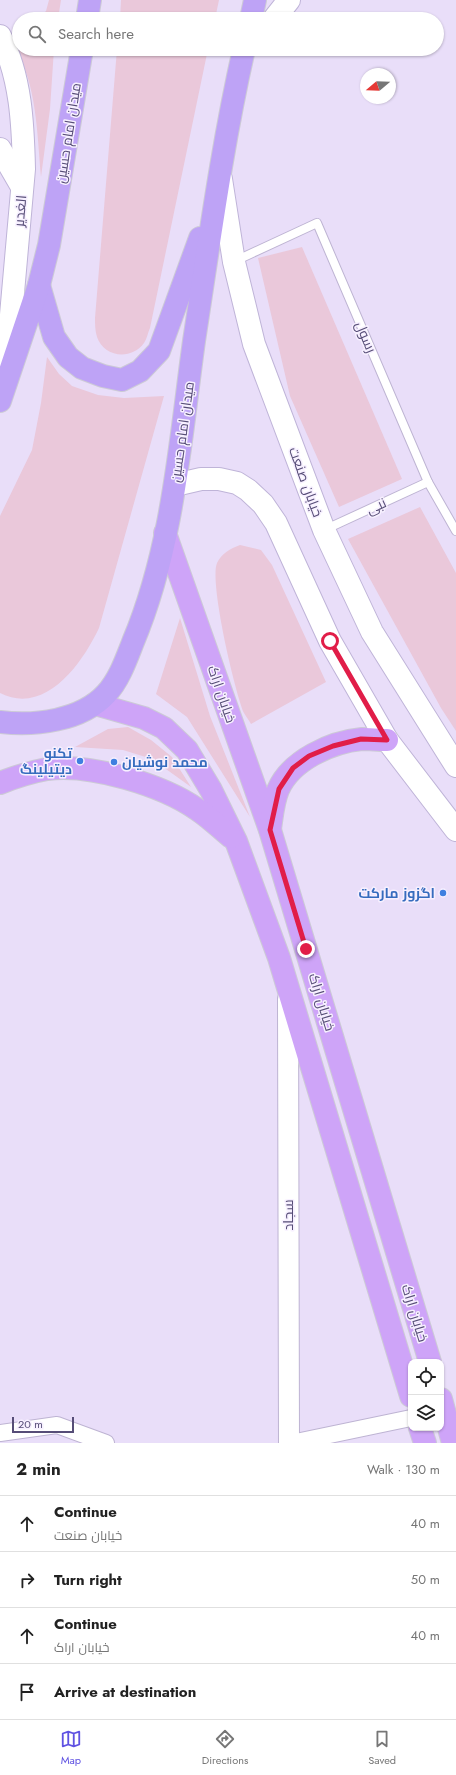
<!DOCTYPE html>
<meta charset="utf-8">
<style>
:root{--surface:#fff;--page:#f2f2f2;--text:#222;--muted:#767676;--line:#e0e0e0;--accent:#5f52e2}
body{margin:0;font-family:Jost,Cairo,sans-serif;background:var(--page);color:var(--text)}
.controls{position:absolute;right:12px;bottom:12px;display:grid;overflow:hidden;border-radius:8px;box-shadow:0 1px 3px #0004}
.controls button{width:36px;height:36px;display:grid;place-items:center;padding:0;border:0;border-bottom:1px solid var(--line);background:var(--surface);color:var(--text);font:20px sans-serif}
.compass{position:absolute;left:360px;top:68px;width:36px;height:36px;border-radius:50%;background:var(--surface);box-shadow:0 1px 3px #0004;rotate:251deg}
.scale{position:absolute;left:12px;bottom:10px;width:62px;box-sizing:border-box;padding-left:4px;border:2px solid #564d77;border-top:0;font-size:11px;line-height:14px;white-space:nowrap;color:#564d77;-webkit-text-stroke:3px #f7f0ff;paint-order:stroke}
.stop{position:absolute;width:12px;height:12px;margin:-9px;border:3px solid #e11d48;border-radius:50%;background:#fff}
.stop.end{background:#e11d48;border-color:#fff;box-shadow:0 1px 4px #0008}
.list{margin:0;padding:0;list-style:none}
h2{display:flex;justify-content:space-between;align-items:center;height:52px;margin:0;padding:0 16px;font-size:17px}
h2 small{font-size:13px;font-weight:400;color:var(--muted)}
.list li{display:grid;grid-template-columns:26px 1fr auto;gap:12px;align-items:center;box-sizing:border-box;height:56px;padding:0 16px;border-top:1px solid var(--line)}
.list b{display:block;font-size:15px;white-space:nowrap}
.list p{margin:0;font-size:13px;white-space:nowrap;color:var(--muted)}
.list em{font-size:13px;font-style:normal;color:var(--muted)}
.icon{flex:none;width:22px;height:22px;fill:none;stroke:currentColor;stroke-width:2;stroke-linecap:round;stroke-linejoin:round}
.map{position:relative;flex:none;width:456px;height:1443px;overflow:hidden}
.search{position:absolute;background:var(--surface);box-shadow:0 1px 3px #0004;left:12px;right:12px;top:12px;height:44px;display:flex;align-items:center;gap:10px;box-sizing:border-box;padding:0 14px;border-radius:22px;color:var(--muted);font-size:15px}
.sheet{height:276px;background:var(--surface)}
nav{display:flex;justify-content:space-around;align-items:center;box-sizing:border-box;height:56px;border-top:1px solid var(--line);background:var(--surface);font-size:11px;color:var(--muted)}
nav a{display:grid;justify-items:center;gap:2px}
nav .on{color:var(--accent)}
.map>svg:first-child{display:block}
.residential{fill:#e9def9;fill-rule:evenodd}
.green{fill:#eac8da}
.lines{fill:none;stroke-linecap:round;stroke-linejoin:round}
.service-casing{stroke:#beb4d3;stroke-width:10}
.minor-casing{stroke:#beb4d3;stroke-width:18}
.tertiary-casing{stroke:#beb4d3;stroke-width:22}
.secondary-casing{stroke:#bfb4d8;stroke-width:24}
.primary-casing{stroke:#cccad6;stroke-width:24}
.trunk-casing{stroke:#cccad6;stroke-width:24}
.service{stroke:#fff;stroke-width:8}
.minor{stroke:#fff;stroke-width:16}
.tertiary{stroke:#fff;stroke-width:20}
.secondary{stroke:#fff;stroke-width:22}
.primary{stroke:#cea4f8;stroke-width:22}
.trunk{stroke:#bea3f6;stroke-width:22}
.route{stroke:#e11d48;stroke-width:5}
.shop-dot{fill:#3f7fe0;stroke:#f7f0ff;stroke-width:1.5}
.labels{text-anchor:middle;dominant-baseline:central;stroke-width:3;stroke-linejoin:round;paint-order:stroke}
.street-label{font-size:14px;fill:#564d77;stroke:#f7f0ff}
.shop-label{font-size:14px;font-weight:bold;fill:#366cbe;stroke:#f7f0ff;text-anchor:end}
</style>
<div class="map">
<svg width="456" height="1443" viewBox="0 0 456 1443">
<rect width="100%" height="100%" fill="#f2eafc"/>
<path class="residential" d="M 0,0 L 456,0 L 456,1443 L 0,1443 ZM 19,19 L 437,19 L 437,49 L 19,49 ZM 366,74 L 390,74 L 390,98 L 366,98 ZM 411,1362 L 441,1362 L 441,1428 L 411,1428 Z"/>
<g class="green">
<path d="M 49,0 L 61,0 L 58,19 L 38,19 L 46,11 Z"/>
<path d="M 121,0 L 219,0 L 215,19 L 120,19 Z"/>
<path d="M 19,39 L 19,49 L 54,49 L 50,109 L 41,177 C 37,132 37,85 14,45 Z"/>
<path d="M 117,49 L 208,49 L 150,328 C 148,332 147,339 144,343 C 132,360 104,358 97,337 C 95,331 95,324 95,318 Z"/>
<path d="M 302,247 L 402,479 L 339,507 L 290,396 L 258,258 Z"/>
<path d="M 47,357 L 59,374 L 72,386 L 98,395 L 124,398 L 164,396 L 99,628 C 82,664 45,716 0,693 L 0,516 L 32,450 L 41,403 Z"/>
<path d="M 420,507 L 456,573 L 456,731 L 441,708 L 348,539 Z"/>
<path d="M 240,545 L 261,550 L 272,565 L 326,682 L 251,724 C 249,720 246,717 244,713 C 235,692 209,582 217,563 C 222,553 230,549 240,545 Z"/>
<path d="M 180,618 L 210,716 L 250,817 L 187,717 L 156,694 Z"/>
<path d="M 128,727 L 151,740 L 172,757 L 191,787 L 152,759 L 123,750 L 75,747 L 108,729 Z"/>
</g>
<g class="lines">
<g class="service-casing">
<g id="service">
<path d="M 235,261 L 317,223 L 428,482 L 456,531"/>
<path d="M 324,530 L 428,482"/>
</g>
</g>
<g class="minor-casing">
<g id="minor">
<path d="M 0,1433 L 57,1425 L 106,1443"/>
<path d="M 291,1443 L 411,1418"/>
</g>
</g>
<g class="tertiary-casing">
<path id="tertiary" d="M 288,999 L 289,1443"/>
</g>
<g class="secondary-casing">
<g id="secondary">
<path d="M 274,19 L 289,0"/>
<path d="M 0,36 C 21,76 23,125 24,169 L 6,371"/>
<path d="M 0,149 L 22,187"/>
<path d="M 221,179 L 234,262 L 254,344 L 324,530 L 372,632 L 456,766"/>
<path d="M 175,485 L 201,479 L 219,479 L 237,483 L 248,490 L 263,504 L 276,523 L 330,641 L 387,740 L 456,830"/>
</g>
</g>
<g class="primary-casing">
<g id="primary">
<path d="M 165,533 L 270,830 L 430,1362"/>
<path d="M 95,704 L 144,718 L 164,728 L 187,750 L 211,790 L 236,841 L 279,958 L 411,1396"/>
<path d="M 0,783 C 15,777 31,772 47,769 C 90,763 163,785 198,810 C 210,818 220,828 231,837"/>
<path d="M 270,829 C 272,816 273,802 278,790 C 291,760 331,742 362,739 C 370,739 378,740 387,740"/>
<path d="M 441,1399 L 453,1443"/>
<path d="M 420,1428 L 425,1443"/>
</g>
</g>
<g class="trunk-casing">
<g id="trunk">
<path d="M 87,19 L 90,0"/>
<path d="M 251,19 L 255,0"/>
<path d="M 39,285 L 54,337 L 68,357 L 82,368 L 103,376 L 122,380 L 140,371 L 159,351 L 200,238"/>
<path d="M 0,401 L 39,285 L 49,245 L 82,49"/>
<path d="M 0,722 C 35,726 81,721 106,694 C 119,680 126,660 133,642 C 173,547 180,442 194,341 C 209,244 222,146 244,49"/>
</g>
</g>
<use href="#service" class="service"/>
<use href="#minor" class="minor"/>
<use href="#tertiary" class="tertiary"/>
<use href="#secondary" class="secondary"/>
<use href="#primary" class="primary"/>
<use href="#trunk" class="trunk"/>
</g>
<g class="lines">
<path class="route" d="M 306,949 L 270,830 L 279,789 L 293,768 L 309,756 L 333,746 L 361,739 L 387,740 L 330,641"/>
</g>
<g class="shop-dot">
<circle cx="80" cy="761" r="4"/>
<circle cx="114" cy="762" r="4"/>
<circle cx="443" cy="893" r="4"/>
</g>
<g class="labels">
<g class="street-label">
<text transform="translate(68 133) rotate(-81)">میدان امام حسین</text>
<text transform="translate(20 211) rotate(-85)">الغدیر</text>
<text transform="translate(366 337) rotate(67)">رسول</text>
<text transform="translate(182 432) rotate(-82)">میدان امام حسین</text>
<text transform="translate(306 482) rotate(70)">خیابان صنعت</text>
<text transform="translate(376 506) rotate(-25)">نبی</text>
<text transform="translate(222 694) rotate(71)">خیابان اراک</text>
<text transform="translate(322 1002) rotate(73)">خیابان اراک</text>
<text transform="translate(288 1215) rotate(-90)">سجاد</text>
<text transform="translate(415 1313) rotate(73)">خیابان اراک</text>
</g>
<g class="shop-label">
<text x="72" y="753">تکنو<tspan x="72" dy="16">دیتیلینگ</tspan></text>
<text x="122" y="762" text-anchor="start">محمد نوشیان</text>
<text x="435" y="893">اگزوز مارکت</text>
</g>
</g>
</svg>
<div class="controls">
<button><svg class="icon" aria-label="locate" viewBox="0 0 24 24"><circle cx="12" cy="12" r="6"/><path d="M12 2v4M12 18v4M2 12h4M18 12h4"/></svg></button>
<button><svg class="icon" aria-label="layers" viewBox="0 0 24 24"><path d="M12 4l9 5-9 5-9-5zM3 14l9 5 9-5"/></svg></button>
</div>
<svg class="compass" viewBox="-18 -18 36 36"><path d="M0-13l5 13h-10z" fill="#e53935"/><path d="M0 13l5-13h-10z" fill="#767676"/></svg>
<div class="scale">20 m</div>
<div class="stop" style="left:330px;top:641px"></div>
<div class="stop end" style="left:306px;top:949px"></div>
<div class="search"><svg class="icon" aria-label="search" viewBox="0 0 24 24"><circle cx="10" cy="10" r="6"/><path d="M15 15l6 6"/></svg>Search here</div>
</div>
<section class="sheet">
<h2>2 min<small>Walk · 130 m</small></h2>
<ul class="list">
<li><svg class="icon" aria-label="ahead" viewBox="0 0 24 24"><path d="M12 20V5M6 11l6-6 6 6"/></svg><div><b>Continue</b><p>خیابان صنعت</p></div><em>40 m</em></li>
<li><svg class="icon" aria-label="right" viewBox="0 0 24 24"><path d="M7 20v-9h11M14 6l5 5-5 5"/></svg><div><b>Turn right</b></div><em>50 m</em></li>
<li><svg class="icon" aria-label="ahead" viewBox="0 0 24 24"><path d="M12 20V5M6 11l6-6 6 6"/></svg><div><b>Continue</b><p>خیابان اراک</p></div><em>40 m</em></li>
<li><svg class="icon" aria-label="arrive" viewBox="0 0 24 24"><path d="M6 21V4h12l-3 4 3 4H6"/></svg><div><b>Arrive at destination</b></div></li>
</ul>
</section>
<nav>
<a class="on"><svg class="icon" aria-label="map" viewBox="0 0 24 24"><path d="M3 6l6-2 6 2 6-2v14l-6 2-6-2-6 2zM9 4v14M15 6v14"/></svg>Map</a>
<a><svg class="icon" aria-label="directions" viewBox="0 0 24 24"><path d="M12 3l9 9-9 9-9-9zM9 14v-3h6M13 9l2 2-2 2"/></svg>Directions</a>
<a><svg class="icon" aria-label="saved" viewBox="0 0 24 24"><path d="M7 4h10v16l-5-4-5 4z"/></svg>Saved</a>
</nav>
